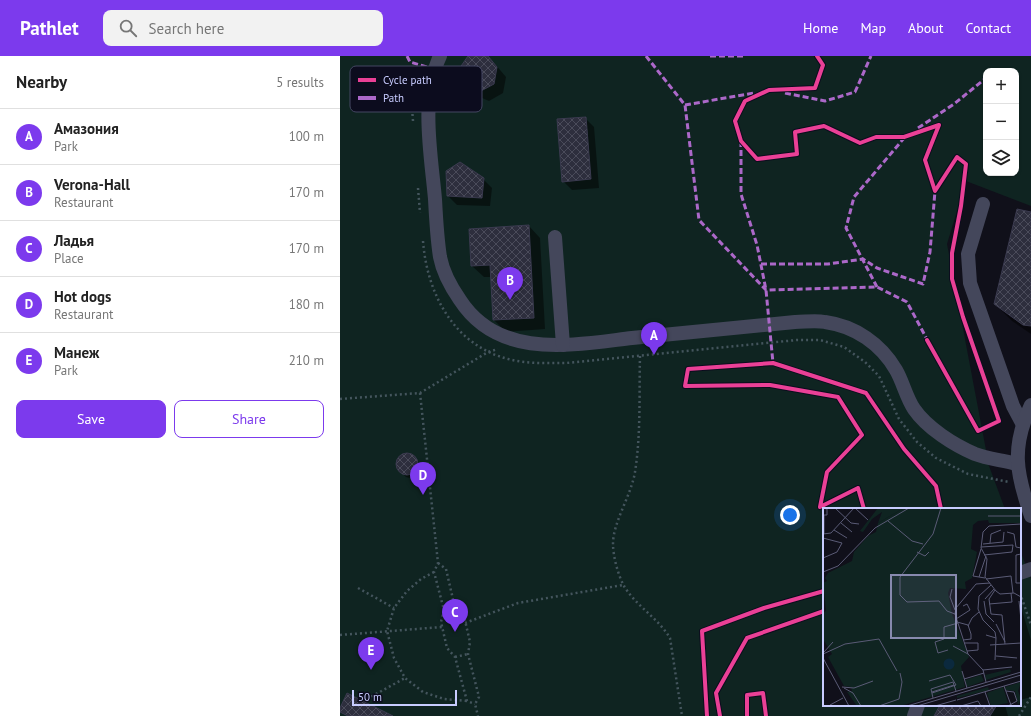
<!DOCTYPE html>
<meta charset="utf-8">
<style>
:root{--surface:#fff;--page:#f2f2f2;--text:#222;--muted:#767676;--line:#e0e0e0;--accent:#7c3aed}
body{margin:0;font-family:"PT Sans",sans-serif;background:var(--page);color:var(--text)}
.controls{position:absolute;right:12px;top:12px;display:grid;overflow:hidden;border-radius:8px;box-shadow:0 1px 3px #0004}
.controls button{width:36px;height:36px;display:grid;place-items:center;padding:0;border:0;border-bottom:1px solid var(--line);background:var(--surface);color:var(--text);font:20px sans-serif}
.scale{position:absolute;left:12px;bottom:10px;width:105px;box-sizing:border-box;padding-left:4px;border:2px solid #c8ccff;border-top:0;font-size:11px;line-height:14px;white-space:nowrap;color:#c8ccff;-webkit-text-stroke:3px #0c0c1e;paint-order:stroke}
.you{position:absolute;left:450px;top:459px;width:14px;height:14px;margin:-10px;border:3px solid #fff;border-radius:50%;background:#1a73e8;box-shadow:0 0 0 6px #1a73e833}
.badge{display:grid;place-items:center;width:26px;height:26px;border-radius:50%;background:var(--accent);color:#fff;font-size:13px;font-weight:700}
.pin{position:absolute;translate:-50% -33px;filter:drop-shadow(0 1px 2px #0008)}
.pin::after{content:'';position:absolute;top:21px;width:14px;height:12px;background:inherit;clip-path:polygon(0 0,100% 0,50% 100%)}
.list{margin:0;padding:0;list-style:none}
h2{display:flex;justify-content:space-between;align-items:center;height:52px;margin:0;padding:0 16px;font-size:17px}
h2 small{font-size:13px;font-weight:400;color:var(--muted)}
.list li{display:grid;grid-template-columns:26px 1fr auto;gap:12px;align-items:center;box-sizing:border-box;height:56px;padding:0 16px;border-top:1px solid var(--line)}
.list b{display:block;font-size:15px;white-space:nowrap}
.list p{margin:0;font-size:13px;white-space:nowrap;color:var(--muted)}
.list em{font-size:13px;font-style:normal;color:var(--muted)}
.actions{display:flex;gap:8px;padding:12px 16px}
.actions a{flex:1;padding:9px 0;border:1px solid var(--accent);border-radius:8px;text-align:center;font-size:14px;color:var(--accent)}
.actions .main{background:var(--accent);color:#fff}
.icon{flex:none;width:22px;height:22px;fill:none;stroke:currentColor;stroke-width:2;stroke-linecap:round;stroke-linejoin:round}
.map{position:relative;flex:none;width:691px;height:660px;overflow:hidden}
header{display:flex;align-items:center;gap:24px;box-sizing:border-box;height:56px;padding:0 20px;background:var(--accent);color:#fff}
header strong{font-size:19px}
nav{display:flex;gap:22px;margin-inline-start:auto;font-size:14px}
.search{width:280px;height:36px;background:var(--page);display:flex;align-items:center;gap:10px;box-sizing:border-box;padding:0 14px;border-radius:8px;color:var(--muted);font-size:15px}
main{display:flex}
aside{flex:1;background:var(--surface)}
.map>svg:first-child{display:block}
.green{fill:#0f2421;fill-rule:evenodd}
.shadow{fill:#0007}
.building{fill:url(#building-cross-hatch);stroke:#3a3a4f}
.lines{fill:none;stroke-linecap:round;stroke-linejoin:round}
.path{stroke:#44555d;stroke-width:2.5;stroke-dasharray:2 3;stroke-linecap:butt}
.minor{stroke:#44475b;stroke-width:14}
.quiet{stroke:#ac68c9;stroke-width:3;stroke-dasharray:6 3;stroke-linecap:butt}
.cycleway-casing{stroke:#0c0c1e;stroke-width:6}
.cycleway{stroke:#ea4096;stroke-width:4}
.inset-road{fill:none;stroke:#5a5b76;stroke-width:1}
.view{fill:#888aaf;fill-opacity:0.15;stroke:#888aaf;stroke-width:2}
.inset-edge{fill:none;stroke:#c8ccff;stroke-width:2}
.key{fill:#0c0c1e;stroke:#444662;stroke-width:1}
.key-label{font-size:11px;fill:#c8ccff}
</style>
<header>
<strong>Pathlet</strong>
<div class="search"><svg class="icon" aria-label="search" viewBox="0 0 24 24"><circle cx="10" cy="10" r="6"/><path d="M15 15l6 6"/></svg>Search here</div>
<nav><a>Home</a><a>Map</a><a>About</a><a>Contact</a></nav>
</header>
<main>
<aside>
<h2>Nearby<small>5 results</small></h2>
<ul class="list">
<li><span class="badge">A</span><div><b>Амазония</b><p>Park</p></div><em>100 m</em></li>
<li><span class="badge">B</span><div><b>Verona-Hall</b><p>Restaurant</p></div><em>170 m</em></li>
<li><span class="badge">C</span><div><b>Ладья</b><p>Place</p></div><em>170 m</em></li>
<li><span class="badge">D</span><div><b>Hot dogs</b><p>Restaurant</p></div><em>180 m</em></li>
<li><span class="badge">E</span><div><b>Манеж</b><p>Park</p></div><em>210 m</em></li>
</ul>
<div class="actions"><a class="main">Save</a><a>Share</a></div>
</aside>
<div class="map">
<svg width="691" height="660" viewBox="0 0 691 660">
<defs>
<pattern id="building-cross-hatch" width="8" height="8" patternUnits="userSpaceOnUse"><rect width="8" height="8" fill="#2d2e3d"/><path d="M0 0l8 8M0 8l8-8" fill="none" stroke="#4a4b5a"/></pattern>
</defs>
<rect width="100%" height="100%" fill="#10101a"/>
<path class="green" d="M 0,0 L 691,0 L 691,150 L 626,125 L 607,188 L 649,410 L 665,453 L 484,453 L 484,649 L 680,649 L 680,494 L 691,523 L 691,660 L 0,660 ZM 646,15 L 676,15 L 676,117 L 646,117 Z"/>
<g class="shadow">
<path d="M 129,0 L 147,0 L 155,8 L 166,21 L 163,37 L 149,45 L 133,38 L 124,29 Z"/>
<path d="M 245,62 L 254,71 L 259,132 L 232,134 L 223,125 Z"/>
<path d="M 143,123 L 152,132 L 150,150 L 117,149 L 108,140 Z"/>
<path d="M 691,157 L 691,278 L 672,265 L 655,248 Z"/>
<path d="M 189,170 L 200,182 L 205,273 L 166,276 L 154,264 L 152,221 L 144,221 L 132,210 Z"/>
<path d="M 67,398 L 74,400 L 83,413 L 81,421 L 77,424 L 66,421 L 60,415 L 57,406 L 61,400 Z"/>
<path d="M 680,548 L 691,584 L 691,641 L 680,644 Z"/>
<path d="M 601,649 L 665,649 L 668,660 L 595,660 Z"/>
</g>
<g class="building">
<path d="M 128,0 L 148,0 L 157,11 L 154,28 L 139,36 L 123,29 L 119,13 Z"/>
<path d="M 246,61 L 251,123 L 222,126 L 217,63 Z"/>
<path d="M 120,106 L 144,122 L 142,142 L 107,140 L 106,115 Z"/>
<path d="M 677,153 L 691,156 L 691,270 L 683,269 L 654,248 Z"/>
<path d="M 189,169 L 194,262 L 153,264 L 150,209 L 131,210 L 129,173 Z"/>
<circle cx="67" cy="408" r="11"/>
<path d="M 7,637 L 53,660 L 8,660 L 0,656 L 0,652 Z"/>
<path d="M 600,649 L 657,649 L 650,660 L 594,660 Z"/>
</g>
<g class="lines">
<g class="path">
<path d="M 73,65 L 72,52 L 74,44"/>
<path d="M 78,132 L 80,157"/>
<path d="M 83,185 C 87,238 114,289 168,303 C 187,308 207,307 226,307 L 457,284 L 480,284 L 504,291 L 525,306 L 539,320 L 559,363 L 577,386 L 596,402 L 628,418 L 669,426"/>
<path d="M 300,300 C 299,338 301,378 295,416 C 291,440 273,466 273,488 C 273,500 278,519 284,530 C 296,550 318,562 330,582 L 342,660"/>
<path d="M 80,337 L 98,507 L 94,516 L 104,554 L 101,566 L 107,592 L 115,601 L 127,645 L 135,648"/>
<path d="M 0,343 L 80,337 L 148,296 L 158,293"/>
<path d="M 98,507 L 106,513 L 115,552 L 124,560 L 130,586 L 128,598 L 139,641 L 135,648 L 138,660"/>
<path d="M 94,516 L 81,523 L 67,535 L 54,552 L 47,575 L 54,602 L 65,622 L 83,636 L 104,643 L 127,645"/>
<path d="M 18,532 L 54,552"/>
<path d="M 680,537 L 691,569"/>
<path d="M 104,554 L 115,552"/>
<path d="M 125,567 L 178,547 L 283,529"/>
<path d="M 0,579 L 102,571"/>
<path d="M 115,601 L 128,598"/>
<path d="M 27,643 L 65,622"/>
<path d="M 679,660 L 691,641"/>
</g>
<g class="minor">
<path d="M 100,0 C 80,42 91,98 95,143 C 96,162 97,182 100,201 C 103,217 111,231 120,244 C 159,304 232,289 292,282 C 346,277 400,271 455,266 C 465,266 475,264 485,266 C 515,270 541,288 556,314 C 563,326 566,341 574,353 C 587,372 614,389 635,398 C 648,403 663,404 677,408"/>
<path d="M 643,148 L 628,198 L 630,227 L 673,350 L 682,367"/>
<path d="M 215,181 L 223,289"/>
<path d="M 691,349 C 671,391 676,417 691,460"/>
<path d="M 680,517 L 691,513"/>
<path d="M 574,660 L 578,649"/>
</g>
<g class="quiet">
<path d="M 67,0 L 70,6 L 94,13"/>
<path d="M 306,0 L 345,49 L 359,164 L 426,234 L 537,231 L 567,246 L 589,287"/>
<path d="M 370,0 L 406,0"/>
<path d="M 445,37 L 485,45 L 515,36 L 531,0"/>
<path d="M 345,49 L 414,37"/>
<path d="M 578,72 L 614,48 L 646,22"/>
<path d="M 401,85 L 401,138 L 417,189 L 426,234 L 433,307"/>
<path d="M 421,208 L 488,208 L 523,203 L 537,212 L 583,228 L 590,196 L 595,135"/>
<path d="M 537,231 L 506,172 L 514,141 L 565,81"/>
</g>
<g class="cycleway-casing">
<g id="cycleway">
<path d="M 477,0 L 483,9 L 475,32 L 429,34 L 405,45 L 395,65 L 401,85 L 417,103 L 457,98 L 455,76 L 484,70 L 520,87 L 536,81 L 564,81 L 599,69 L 585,104 L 595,135 L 617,101 L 626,108 L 621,150 L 612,197 L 612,223 L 623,261 L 659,365 L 638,375 L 587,284"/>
<path d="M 524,453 L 518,432 L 480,451 L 487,416 L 522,379 L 498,341 L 430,329 L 345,330 L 348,313 L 433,307 L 526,337 L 564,393 L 596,430 L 601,453"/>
<path d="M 367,660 L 362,575 L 424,552 L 484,535"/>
<path d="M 380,660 L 376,637 L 407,582 L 484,555"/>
<path d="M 407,660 L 407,639 L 423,637 L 426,660"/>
</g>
</g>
<use href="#cycleway" class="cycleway"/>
</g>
<g transform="translate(483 452)">
<rect width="198" height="198" fill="#10101a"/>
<path d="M 198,174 L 195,183 L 198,191 L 195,197 L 192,183 L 183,182 L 182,179 Z" fill="#0f2421"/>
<path d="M 55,0 L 81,0 L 55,15 L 59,4 L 49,11 L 40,24 L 37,23 ZM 187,161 L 188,164 L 163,172 L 162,167 ZM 158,167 L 161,173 L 144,179 L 142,172 ZM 165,179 L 166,182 L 134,190 L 134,188 ZM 180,179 L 185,195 L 168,198 L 164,185 Z" fill="#0f2421"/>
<path d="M 81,0 L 198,0 L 198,15 L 166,15 L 165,12 L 155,13 L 150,17 L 148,41 L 154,44 L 149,70 L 142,74 L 143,81 L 127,80 L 125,85 L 129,106 L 146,149 L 138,158 L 142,179 L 77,198 L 34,198 L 24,184 L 29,183 L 28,179 L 21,178 L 5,149 L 9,146 L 0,131 L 0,105 L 3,103 L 0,75 L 4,73 L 2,70 L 5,65 L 29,53 L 31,44 L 45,28 L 53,24 L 55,15 Z" fill="#0f2421"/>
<path d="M120.5 156a5.5 5.5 0 1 1 11 0a5.5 5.5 0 1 1-11 0Z" fill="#0b293e"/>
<path class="inset-road" d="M 0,0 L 4,1 L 4,7 L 1,7 L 1,26M 12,0 L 28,15 L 36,16M 32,0 L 45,12M 118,0 L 110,26 L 77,69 L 77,87 L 84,94 L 116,93 L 124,103 L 132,106M 165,8 L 198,8M 65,13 L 89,33 L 100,36M 18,15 L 29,24M 198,16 L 166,18 L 160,24 L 158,40 L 164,51 L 162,69 L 173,83 L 177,86 L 191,85 L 198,89M 11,22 L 24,30M 184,24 L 191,26 L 193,39 L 198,40M 0,26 L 8,25 L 31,0M 0,30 L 19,35 L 14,44 L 0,50M 167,35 L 168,26 L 178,22M 160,36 L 180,34 L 181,24M 158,39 L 190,37 L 189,44 L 161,47M 158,41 L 150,68 L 162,70M 94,44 L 102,48 L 106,44M 198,46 L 193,47 L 193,75 L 198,75M 0,64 L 15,58 L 52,20 L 86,0M 156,69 L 163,48M 163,71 L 188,68 L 190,85M 168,77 L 156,88 L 155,101 L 160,112 L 172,124 L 173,130M 129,81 L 127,89 L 132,102M 172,82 L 166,91 L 168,106 L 179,107 L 182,136M 162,91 L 171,81M 161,93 L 163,106 L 171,114M 196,93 L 198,112M 166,96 L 189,94 L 188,85M 133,111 L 147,102 L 144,96 L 140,98M 134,114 L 145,117 L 148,126 L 148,131 L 140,132M 173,116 L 182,134M 145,118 L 149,110 L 156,104M 163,127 L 173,130 L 172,152M 141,135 L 155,135 L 155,142 L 144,143M 167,137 L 198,135M 130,138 L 145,146M 125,142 L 115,145 L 112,134 L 121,131 L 121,119 L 135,115M 1,144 L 10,134M 0,146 L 22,136 L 56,131 L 74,163M 173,148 L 194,150M 0,150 L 26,198M 160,162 L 189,159M 139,163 L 144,180M 141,171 L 161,165M 106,173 L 127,167 L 133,177 L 109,185M 163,174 L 160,162 L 145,146 L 132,106 L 133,100 L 153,76 L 167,75M 181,178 L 188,197M 19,179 L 31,180 L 50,173M 21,180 L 30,185 L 38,198M 183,183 L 191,184 L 194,193 L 185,198M 109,184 L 131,177M 162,184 L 167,198M 110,190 L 108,181 L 130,174 L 133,183M 134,192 L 198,173M 7,197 L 20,190M 56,198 L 76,191 L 79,174 L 77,165M 84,198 L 198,164M 94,198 L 198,167M 112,198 L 133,192M 138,198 L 155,193 L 158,198"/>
<path class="view" d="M 68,67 L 133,67 L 133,130 L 68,130 Z"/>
<rect width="198" height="198" class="inset-edge"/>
</g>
<rect x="10" y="10" width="132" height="46" rx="6" class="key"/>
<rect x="18" y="22" width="18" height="4" fill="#ea4096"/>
<rect x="18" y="40" width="18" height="4" fill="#ac68c9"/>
<g class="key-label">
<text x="43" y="28">Cycle path</text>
<text x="43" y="46">Path</text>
</g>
</svg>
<div class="controls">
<button>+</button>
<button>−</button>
<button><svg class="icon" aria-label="layers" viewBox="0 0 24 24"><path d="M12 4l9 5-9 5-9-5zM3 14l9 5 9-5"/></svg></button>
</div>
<div class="scale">50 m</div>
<div class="you"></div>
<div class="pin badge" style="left:314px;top:299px">A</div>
<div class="pin badge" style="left:170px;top:244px">B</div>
<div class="pin badge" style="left:115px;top:576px">C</div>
<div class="pin badge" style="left:83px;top:439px">D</div>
<div class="pin badge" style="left:31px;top:614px">E</div>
</div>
</main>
